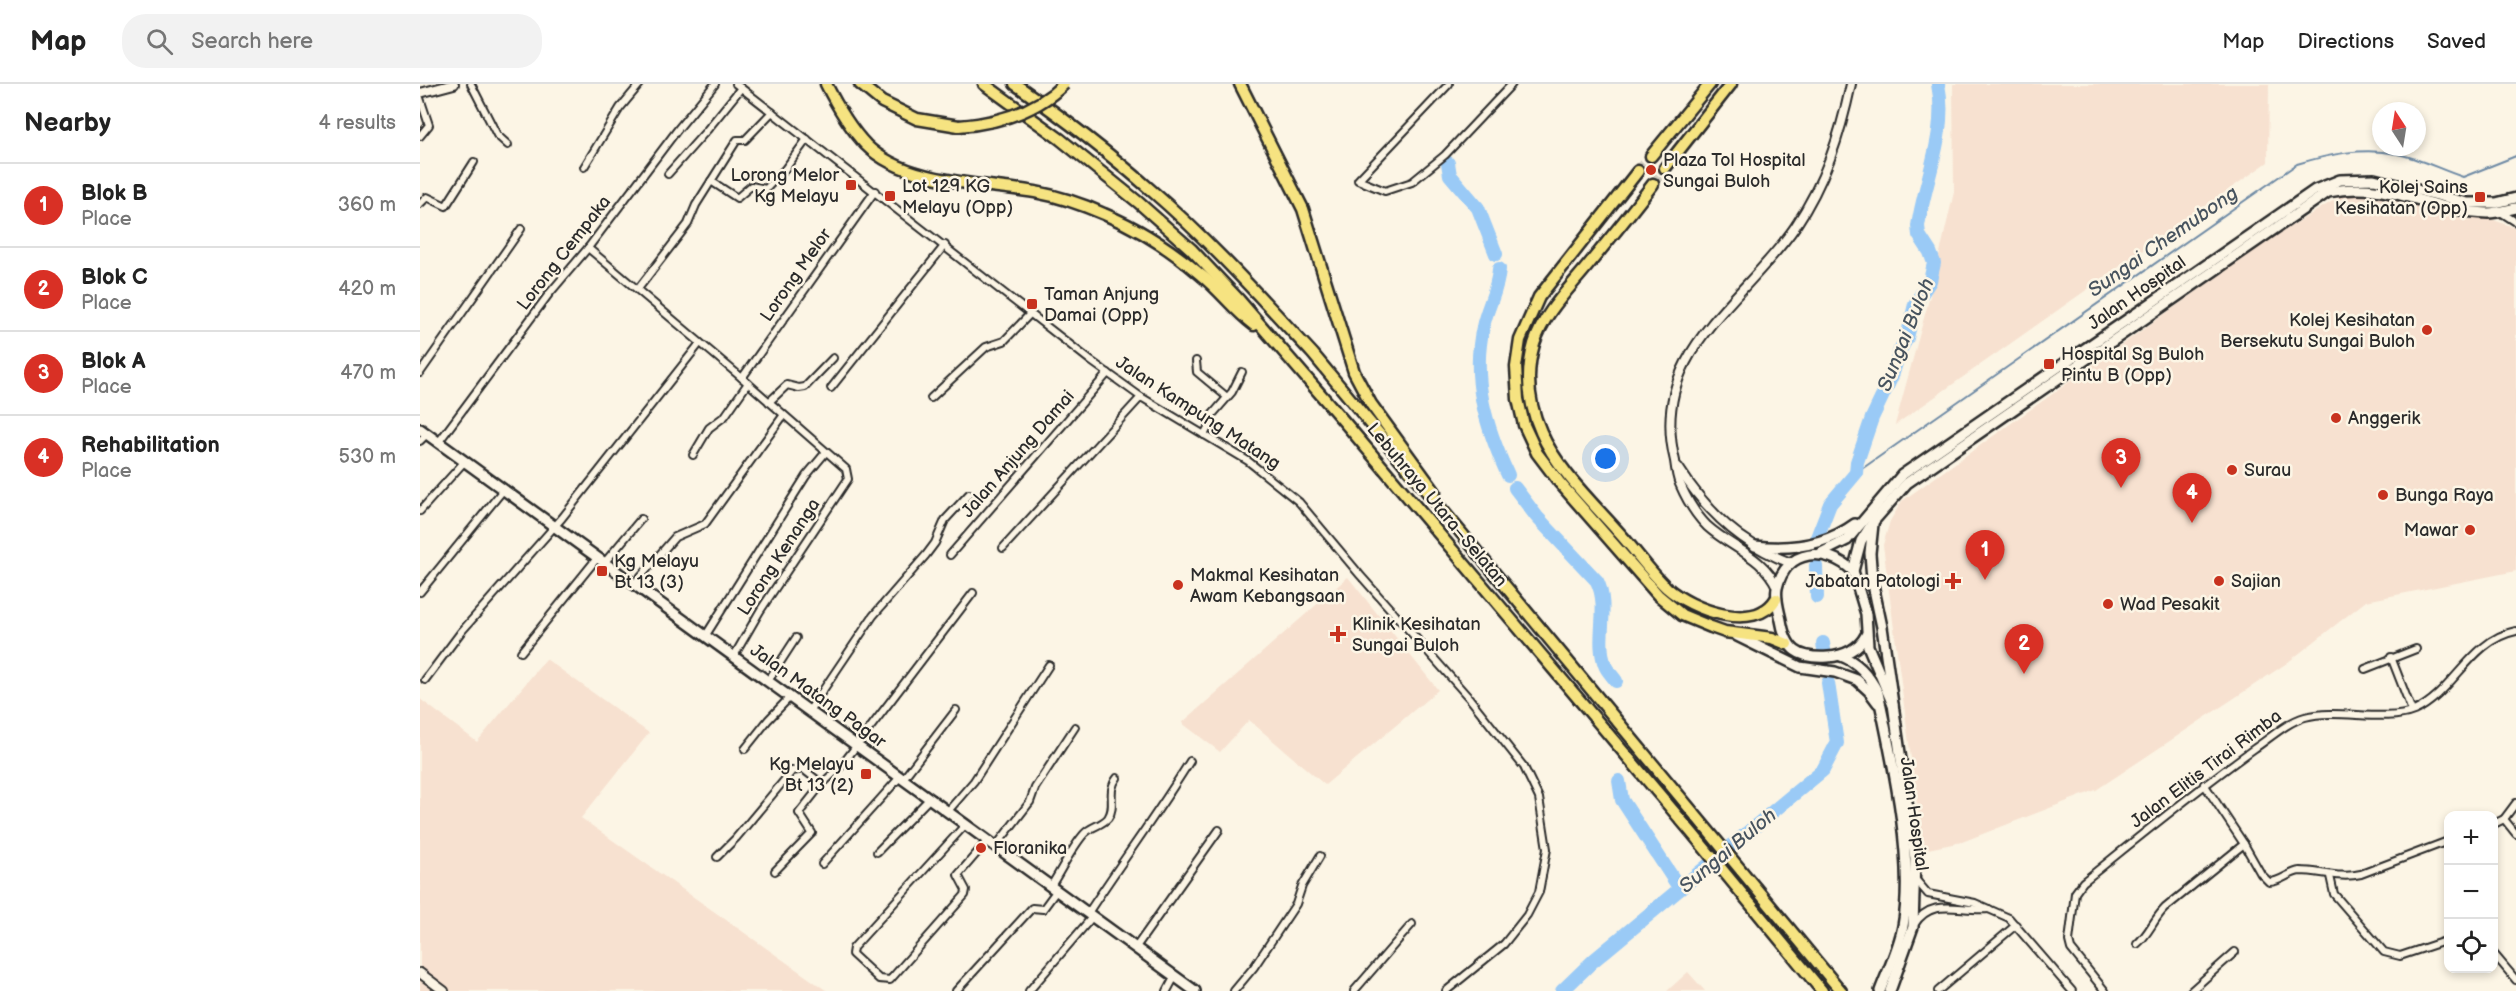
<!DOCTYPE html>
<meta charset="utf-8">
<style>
:root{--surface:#fff;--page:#f2f2f2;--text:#222;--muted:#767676;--line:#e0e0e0;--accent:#d93025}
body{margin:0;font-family:"Balsamiq Sans",sans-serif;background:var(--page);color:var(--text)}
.controls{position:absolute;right:18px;bottom:18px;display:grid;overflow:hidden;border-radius:12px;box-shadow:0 3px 9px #0003}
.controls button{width:54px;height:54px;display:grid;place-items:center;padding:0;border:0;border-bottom:2px solid var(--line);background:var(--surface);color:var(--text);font:30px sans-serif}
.compass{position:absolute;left:1952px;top:18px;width:54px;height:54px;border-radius:50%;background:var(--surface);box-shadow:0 3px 9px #0003;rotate:348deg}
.you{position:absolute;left:1186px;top:375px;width:21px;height:21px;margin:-15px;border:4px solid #fff;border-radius:50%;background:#1a73e8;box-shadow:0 0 0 9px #1a73e833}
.badge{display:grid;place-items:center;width:39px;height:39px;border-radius:50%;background:var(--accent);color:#fff;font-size:20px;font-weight:700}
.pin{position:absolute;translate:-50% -50px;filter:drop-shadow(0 2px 3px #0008)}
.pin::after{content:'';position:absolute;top:32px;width:21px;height:18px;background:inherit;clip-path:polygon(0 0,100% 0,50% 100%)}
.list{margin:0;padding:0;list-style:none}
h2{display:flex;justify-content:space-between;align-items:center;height:78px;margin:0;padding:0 24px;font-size:26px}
h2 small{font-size:20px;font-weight:400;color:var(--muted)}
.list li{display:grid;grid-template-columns:39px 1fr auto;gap:18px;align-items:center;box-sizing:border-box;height:84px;padding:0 24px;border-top:2px solid var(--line)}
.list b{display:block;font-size:22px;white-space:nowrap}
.list p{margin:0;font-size:20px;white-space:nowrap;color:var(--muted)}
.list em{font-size:20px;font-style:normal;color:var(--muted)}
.icon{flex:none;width:33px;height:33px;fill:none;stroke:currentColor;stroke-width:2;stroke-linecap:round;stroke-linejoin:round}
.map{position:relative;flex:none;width:2096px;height:907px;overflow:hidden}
header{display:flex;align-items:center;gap:36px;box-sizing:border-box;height:84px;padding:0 30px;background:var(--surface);border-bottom:2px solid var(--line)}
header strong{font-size:28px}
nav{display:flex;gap:33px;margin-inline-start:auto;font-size:21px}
.search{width:420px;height:54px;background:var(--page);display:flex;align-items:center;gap:15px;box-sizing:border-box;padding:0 21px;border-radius:24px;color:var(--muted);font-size:22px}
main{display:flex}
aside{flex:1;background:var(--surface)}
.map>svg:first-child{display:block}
.built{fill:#f7e1d0}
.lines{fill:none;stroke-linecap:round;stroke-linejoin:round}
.stream{stroke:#6e8aa5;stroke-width:2}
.river{stroke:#9acaf6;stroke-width:14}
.motorway-tunnel{stroke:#d2cdc0;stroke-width:10;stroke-dasharray:10 5;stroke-linecap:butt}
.minor-casing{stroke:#2b2b2b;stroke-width:10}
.tertiary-casing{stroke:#2b2b2b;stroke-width:12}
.secondary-casing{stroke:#2b2b2b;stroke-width:14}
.motorway-casing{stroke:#2b2b2b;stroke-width:15}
.minor{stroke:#fcf5e5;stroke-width:6}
.tertiary{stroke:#fcf5e5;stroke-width:8}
.secondary{stroke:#fcf5e5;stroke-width:9}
.motorway{stroke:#f6e381;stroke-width:10}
.motorway-bridge-casing{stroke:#2b2b2b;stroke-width:15;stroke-linecap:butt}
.motorway-bridge{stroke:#f6e381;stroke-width:10}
.poi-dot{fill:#c8321e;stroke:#fcf5e5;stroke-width:2}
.labels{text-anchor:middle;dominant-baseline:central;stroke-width:5;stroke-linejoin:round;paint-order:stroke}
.poi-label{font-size:18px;fill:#2b2b2b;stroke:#fcf5e5;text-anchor:start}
.street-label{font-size:18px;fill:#2b2b2b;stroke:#fcf5e5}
.water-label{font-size:20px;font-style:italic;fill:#47535e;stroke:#fcf5e5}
</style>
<header>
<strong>Map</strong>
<div class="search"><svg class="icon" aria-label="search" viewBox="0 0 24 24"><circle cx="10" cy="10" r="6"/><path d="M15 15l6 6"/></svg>Search here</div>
<nav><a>Map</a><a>Directions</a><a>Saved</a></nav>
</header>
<main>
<aside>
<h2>Nearby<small>4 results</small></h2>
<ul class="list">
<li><span class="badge">1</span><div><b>Blok B</b><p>Place</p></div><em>360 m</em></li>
<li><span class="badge">2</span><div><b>Blok C</b><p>Place</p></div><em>420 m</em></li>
<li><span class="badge">3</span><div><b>Blok A</b><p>Place</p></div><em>470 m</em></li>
<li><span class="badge">4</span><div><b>Rehabilitation</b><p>Place</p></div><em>530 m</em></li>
</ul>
</aside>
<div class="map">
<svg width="2096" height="907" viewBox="0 0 2096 907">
<rect width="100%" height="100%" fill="#fcf5e5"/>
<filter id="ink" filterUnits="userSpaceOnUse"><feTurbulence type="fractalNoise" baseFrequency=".0167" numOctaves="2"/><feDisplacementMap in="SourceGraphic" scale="12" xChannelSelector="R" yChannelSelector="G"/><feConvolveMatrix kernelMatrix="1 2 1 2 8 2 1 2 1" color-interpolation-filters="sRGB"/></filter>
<g filter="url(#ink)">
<g class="built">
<path d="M 1533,0 L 1849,0 L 1848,78 L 1475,341 L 1511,208 L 1534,108 Z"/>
<path d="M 1950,109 L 2047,136 L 2065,133 L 2096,144 L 2096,487 L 1946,517 L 1867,579 L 1676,706 L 1542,758 L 1503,766 L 1463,461 L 1470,437 L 1482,417 L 1853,153 L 1921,112 Z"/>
<path d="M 928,493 L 1018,606 L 905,701 L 829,636 L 800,668 L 762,639 Z"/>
<path d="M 126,575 L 229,649 L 161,734 L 407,907 L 0,907 L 0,615 L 57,658 Z"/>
<path d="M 1268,888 L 1285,907 L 1247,907 Z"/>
</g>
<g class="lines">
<path class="stream" d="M 1436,389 L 1877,80 C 1910,70 1943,63 1977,70 C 1999,74 2021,86 2043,93 L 2096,72"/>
<g class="river">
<path d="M 1028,79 L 1030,91 L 1058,124 L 1076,170"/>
<path d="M 1079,185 C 1078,206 1067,223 1063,243 C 1051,296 1066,343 1088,391"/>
<path d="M 1095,404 L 1117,433 L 1177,497 C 1190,523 1175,555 1185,581 C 1187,587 1193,592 1196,597"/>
<path d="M 1396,456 L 1410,420 L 1436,389 L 1437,378 L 1452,334 L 1472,292 L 1480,266 L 1487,254 L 1495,220 L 1510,197 L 1514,179 L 1510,168 L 1499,151 L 1498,142 C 1505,95 1528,48 1518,0"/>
<path d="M 1396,482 L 1397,513"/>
<path d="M 1403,559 L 1405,572"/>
<path d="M 1199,697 L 1202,716 L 1260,805"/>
<path d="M 1142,907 L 1173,877 L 1403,686 L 1417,659 L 1408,599"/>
</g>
<g class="motorway-tunnel">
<path d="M 1218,87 L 1231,72"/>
<path d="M 1233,100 L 1245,84"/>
</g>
<g class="minor-casing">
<g id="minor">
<path d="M 51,0 L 77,51 L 88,61"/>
<path d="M 316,0 L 671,277 L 721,313 L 828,377 L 879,418 L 940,491 L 1050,615 L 1104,683 L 1119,714 L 1127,765 L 1119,808 L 1107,831 L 1084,860 L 1026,907"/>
<path d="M 1029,0 L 938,96 L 965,107 L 992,98 L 1025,71 L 1092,0"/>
<path d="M 0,14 L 9,41 L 0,52"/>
<path d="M 164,83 L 200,24 L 220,0"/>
<path d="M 248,90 L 287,46 L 321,4"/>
<path d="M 291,97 L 317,114 L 331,102 L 346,105 L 365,85 L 387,55"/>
<path d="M 0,120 L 7,113 L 26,122 L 54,78"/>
<path d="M 2079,127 L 2096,138"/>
<path d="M 168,164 L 322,294 L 426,385 L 428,395 L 340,527 L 314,572"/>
<path d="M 218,205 L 268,140 L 276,121 L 317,56 L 325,56 L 352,28"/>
<path d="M 776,277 L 777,288 L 807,313"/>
<path d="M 0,289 L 101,145"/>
<path d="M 322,294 L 455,107"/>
<path d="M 411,304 L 525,161"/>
<path d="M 511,314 L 566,263 L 584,257 L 610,230"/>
<path d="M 349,318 L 367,301 L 379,304 L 385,303 L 413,274"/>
<path d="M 784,351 L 792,336 L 792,331 L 812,308 L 822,288"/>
<path d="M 0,357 L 7,350"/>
<path d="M 18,359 L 129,210 L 168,164 L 258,45 L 295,0"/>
<path d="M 273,371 L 289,344 L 305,332 L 328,299"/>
<path d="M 0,427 L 45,377"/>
<path d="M 583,464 L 721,313"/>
<path d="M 530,471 L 688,289"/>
<path d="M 185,478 L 221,435"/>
<path d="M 214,500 L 255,453 L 285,440 L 363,332"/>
<path d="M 0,508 L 84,405"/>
<path d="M 286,551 L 386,392 L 406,368"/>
<path d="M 101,568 L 178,473"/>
<path d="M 1971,573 L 1992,627"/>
<path d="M 1945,585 L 1996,565"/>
<path d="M 5,596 L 41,548 L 142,434 L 280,259"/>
<path d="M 348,597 L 376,554"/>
<path d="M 389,627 L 453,532 L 506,471 L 515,459 L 525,436 L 549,410"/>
<path d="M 325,665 L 348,636 L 370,613"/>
<path d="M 483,695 L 536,626"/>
<path d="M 1784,700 L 1824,760 L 1841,790 L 1849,798 C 1861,798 1869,788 1880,787 C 1901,787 1919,795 1941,790 L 2028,757"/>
<path d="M 528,727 L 554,697 L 629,581"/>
<path d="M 2084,735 L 2096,750"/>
<path d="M 546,740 L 433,864 L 432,870 L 459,895 L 470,896 L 545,811 L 546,806 L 538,791 L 568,756"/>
<path d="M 2074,740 L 2084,735 L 2096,719"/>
<path d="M 576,762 L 610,718 L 615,704 L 655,643"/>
<path d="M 457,768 L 510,714"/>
<path d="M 297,773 L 316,754 L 372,687 L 383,685 L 402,700"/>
<path d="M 402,780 L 480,693"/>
<path d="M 355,787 L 392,749 L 379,729 L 402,700 L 421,682 L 553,509"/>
<path d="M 1910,792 L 1914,810 L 1964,868 L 1980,872 L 2028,856"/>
<path d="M 1496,796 L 1508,810 L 1555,819 L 1589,834 L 1652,907"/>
<path d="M 631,802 C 642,785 651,765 664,750 C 671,742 681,742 688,734 C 697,721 686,708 697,694"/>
<path d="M 668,829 C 702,777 738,729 770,677"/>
<path d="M 1494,841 C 1512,812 1539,828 1569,825"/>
<path d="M 1717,860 C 1729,850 1733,836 1745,824 L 1824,760"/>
<path d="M 716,863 L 799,746"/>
<path d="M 2074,870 L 2096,896"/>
<path d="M 536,907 L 612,824 L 623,825 L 637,806"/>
<path d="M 609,907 L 673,832"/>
<path d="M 747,907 L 755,892"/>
<path d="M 814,907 L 834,883 L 876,820 L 882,802 L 900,772"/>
<path d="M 934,907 L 992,840"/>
<path d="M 1518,907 L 1596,841"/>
<path d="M 1685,907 L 1651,865 L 1649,857 L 1655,809 L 1663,798 C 1720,752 1776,706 1835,664 C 1850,654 1867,638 1885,633 C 1917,624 1965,639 1994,627 C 2034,609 2050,556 2096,547"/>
<path d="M 1771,907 L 1815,868"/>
</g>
</g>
<g class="tertiary-casing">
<g id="tertiary">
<path d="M 0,9 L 34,0"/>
<path d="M 1258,383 C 1286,427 1321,461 1371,479"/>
<path d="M 1357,503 C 1343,472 1311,464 1287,442 C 1276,431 1266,414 1260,400 C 1257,393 1256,385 1255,377 C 1228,269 1322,220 1375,143 C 1405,98 1420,52 1431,0"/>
<path d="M 0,889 L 24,907"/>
</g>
</g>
<g class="secondary-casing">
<g id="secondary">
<path d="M 0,345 L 775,907"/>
<path d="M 1453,440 L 1450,469 L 1452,496 L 1462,543 L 1495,774 L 1493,843 L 1470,907"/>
<path d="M 1335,462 C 1371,466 1405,462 1435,440"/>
<path d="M 1401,469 L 1427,456 L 1482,391 L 1895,106 L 1920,96 L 1954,95 L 2048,119 L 2076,119 L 2096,114"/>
<path d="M 1433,487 C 1407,462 1366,464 1357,504 C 1355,515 1359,526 1361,536 C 1366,566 1378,575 1408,573 C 1424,572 1439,565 1446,551"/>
<path d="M 1317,552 L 1380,583 L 1415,588 L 1437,596 L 1449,607 L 1458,619"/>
<path d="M 1421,572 C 1438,578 1450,593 1458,609 C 1472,675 1495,776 1483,842 C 1479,864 1468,886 1460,907"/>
<path d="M 1473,621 L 1448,562 L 1446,530 L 1433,487 L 1441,457 L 1453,438 L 1487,399 L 1908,108 C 1971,95 2010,128 2068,129 C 2077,129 2087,126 2096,124"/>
</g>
</g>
<g class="motorway-casing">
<g id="motorway">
<path d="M 406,0 C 417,22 429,43 446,61 C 485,100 563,99 615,108 C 637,112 664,121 684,130 C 718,144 753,167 781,191 C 800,206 814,226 834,241"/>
<path d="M 440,0 L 462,18 L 497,35 L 539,42"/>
<path d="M 564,0 L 640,55 L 718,118 L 771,165 L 819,216 L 921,334 L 1272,749 L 1402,907"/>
<path d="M 595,0 C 642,33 688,68 732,107 C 790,157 841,214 893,270 L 1421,907"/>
<path d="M 820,0 L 883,125 L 934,288 L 951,320 L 1015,408"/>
<path d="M 1231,72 L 1290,0"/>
<path d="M 1245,84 L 1311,0"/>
<path d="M 1218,87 L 1119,213 L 1100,256 L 1096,283 L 1098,315 L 1104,341 L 1117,369 L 1139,398 L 1238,511 L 1262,531 L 1291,543 L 1305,548 L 1352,554 L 1367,560"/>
<path d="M 1233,100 C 1211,129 1188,157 1165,185 C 1146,208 1123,231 1114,260 C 1105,291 1108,319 1121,348 C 1137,386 1176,422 1202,452 C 1217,469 1231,489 1247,504 C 1272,526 1335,549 1356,515"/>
</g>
</g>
<use href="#minor" class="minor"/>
<use href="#tertiary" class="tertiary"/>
<use href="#secondary" class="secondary"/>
<use href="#motorway" class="motorway"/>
<g class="motorway-bridge-casing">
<path id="motorway-bridge" d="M 539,42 C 578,39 616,28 644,0"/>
</g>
<use href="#motorway-bridge" class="motorway-bridge"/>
</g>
</g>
<g class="poi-dot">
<circle cx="1231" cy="86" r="6"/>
<rect x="425" y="95" width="12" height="12" rx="3"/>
<rect x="464" y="106" width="12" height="12" rx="3"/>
<rect x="2054" y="107" width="12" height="12" rx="3"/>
<rect x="606" y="214" width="12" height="12" rx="3"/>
<circle cx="2007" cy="246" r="6"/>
<rect x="1623" y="274" width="12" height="12" rx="3"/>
<circle cx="1916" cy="334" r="6"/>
<circle cx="1812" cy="386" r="6"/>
<circle cx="1963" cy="411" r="6"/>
<circle cx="2050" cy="446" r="6"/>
<rect x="176" y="481" width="12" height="12" rx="3"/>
<path d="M1530 488h6v6h6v6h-6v6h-6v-6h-6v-6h6z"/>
<circle cx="1799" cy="497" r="6"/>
<circle cx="758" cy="501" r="6"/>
<circle cx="1688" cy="520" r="6"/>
<path d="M915 541h6v6h6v6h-6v6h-6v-6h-6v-6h6z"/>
<rect x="440" y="684" width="12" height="12" rx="3"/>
<circle cx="561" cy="764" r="6"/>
</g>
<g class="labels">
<g class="poi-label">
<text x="1243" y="76">Plaza Tol Hospital<tspan x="1243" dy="21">Sungai Buloh</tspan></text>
<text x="419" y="91" text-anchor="end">Lorong Melor<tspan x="419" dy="21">Kg Melayu</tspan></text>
<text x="482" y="102">Lot 129 KG<tspan x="482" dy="21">Melayu (Opp)</tspan></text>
<text x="2048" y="103" text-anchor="end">Kolej Sains<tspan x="2048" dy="21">Kesihatan (Opp)</tspan></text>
<text x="624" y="210">Taman Anjung<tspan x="624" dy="21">Damai (Opp)</tspan></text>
<text x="1995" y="236" text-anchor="end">Kolej Kesihatan<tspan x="1995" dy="21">Bersekutu Sungai Buloh</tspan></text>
<text x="1641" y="270">Hospital Sg Buloh<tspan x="1641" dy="21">Pintu B (Opp)</tspan></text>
<text x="1928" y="334">Anggerik</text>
<text x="1824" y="386">Surau</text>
<text x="1975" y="411">Bunga Raya</text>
<text x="2038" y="446" text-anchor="end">Mawar</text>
<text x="194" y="477">Kg Melayu<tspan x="194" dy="21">Bt 13 (3)</tspan></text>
<text x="770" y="491">Makmal Kesihatan<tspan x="770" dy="21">Awam Kebangsaan</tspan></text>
<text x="1520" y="497" text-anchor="end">Jabatan Patologi</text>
<text x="1811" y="497">Sajian</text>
<text x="1700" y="520">Wad Pesakit</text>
<text x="932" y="540">Klinik Kesihatan<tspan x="932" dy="21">Sungai Buloh</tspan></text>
<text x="434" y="680" text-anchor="end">Kg Melayu<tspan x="434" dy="21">Bt 13 (2)</tspan></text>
<text x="573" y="764">Floranika</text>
</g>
<g class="street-label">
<text transform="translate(144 169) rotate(-52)">Lorong Cempaka</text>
<text transform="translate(376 191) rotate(-55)">Lorong Melor</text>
<text transform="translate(1717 209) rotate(-35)">Jalan Hospital</text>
<text transform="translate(778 329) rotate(33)">Jalan Kampung Matang</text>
<text transform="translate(598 370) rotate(-49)">Jalan Anjung Damai</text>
<text transform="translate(1017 421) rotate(50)">Lebuhraya Utara–Selatan</text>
<text transform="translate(359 473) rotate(-57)">Lorong Kenanga</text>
<text transform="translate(398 612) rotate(36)">Jalan Matang Pagar</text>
<text transform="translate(1786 685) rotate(-37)">Jalan Elitis Tirai Rimba</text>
<text transform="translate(1494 730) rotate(82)">Jalan Hospital</text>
</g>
<g class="water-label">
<text transform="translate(1743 158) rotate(-35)">Sungai Chemubong</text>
<text transform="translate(1486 251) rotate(-68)">Sungai Buloh</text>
<text transform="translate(1308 767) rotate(-40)">Sungai Buloh</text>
</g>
</g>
</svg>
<div class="controls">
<button>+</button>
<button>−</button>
<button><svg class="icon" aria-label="locate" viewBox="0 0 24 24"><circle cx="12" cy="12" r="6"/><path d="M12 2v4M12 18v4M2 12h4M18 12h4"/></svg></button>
</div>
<svg class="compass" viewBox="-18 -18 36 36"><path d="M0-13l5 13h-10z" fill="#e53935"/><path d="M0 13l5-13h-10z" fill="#767676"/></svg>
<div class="you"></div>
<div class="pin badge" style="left:1565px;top:496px">1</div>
<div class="pin badge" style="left:1604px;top:590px">2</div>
<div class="pin badge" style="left:1701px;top:404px">3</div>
<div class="pin badge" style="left:1772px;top:439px">4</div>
</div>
</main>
